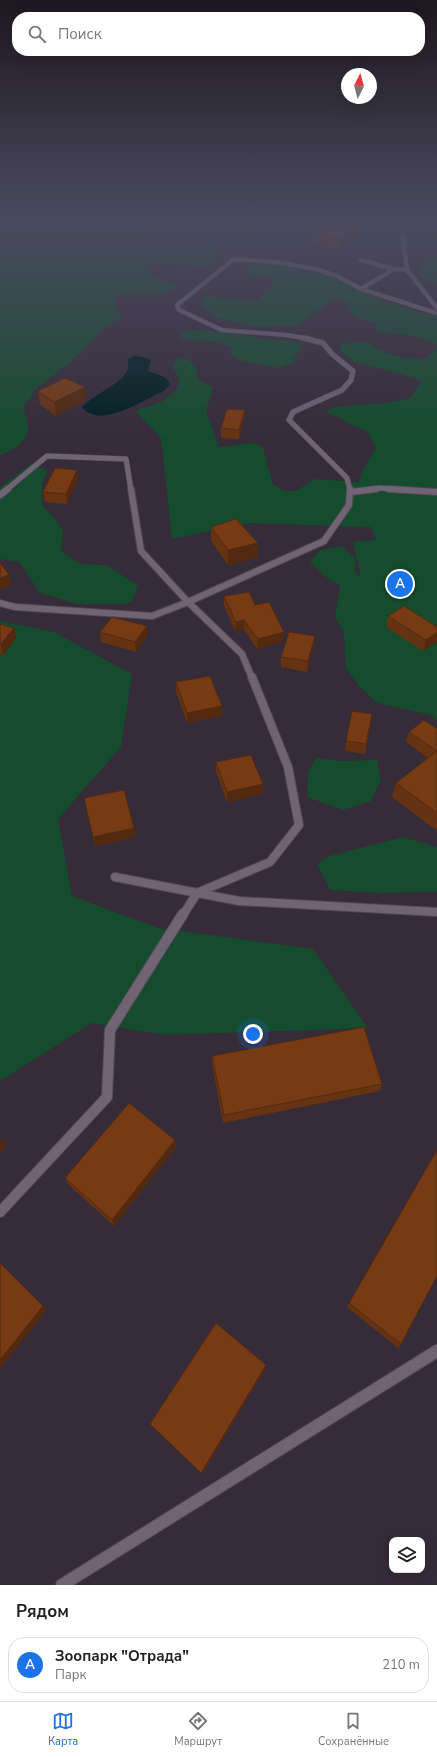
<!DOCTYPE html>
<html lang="ru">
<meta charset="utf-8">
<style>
:root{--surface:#fff;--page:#f2f2f2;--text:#222;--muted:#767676;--line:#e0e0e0;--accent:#1a73e8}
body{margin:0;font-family:"Nunito Sans",sans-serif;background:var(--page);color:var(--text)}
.controls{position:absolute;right:12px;bottom:12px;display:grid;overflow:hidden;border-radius:8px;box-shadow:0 4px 16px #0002}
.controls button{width:36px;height:36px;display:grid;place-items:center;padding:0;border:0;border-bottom:1px solid var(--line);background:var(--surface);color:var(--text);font:20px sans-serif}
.compass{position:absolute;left:341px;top:68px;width:36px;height:36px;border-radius:50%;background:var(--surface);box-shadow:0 4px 16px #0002;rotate:6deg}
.you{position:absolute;left:253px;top:1034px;width:14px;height:14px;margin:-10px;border:3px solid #fff;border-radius:50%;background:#1a73e8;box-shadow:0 0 0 6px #1a73e833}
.badge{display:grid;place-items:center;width:26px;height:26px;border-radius:50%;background:var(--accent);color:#fff;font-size:13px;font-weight:700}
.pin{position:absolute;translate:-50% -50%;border:2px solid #fff;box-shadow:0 1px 4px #0006}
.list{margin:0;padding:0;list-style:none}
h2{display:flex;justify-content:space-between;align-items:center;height:52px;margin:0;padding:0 16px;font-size:17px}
h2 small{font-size:13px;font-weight:400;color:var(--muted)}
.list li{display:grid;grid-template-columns:26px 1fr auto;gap:12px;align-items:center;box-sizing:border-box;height:56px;margin:0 8px 8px;padding:0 8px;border:1px solid var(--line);border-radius:16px}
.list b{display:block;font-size:15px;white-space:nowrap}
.list p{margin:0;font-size:13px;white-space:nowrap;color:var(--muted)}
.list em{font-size:13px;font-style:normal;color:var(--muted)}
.icon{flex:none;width:22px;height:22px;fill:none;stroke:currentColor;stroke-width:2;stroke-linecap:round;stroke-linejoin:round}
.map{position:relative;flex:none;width:437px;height:1585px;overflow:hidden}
.search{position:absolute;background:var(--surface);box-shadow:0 4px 16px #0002;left:12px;right:12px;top:12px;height:44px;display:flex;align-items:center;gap:10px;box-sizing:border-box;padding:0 14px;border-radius:16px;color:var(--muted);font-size:15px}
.sheet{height:116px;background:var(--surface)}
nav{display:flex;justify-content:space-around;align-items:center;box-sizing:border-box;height:56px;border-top:1px solid var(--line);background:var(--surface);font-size:11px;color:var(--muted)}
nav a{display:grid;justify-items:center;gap:2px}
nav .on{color:var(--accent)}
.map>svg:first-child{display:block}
.green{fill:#144c2d}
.water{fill:#002022}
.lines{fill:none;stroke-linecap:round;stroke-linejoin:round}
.service-far5-casing{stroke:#524854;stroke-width:5}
.service-far4-casing{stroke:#524854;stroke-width:6}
.service-far3-casing{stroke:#524854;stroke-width:8}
.service-far2-casing{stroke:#524854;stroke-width:10}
.service-far1-casing{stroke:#524854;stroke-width:12}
.service-casing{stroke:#524854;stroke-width:14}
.service-far5{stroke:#6f6374;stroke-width:4}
.service-far4{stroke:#6f6374;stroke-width:5}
.service-far3{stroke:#6f6374;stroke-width:6}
.service-far2{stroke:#6f6374;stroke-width:8}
.service-far1{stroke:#6f6374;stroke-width:10}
.service{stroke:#6f6374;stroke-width:12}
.wall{fill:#653312}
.shaded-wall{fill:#53290f}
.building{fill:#763b15;stroke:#53290f}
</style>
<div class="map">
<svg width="437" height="1585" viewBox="0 0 437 1585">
<rect width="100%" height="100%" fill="#352b39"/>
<g class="green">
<path d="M 0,219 L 275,219 L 263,226 L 264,233 L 256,238 L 233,234 L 203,233 L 170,228 L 164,220 L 148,219 L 137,225 L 142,233 L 162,239 L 217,249 L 220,257 L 218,262 L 203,266 L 162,263 L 147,267 C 153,279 168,282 181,286 C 174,290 168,289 162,295 L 114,295 L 117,310 L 123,318 L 104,328 L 70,363 L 37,388 L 23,407 C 24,413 29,423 28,430 C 26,442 11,452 0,455 Z"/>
<path d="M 320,219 L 437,219 L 437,236 L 420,232 L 394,233 L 369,229 L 350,221 Z"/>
<path d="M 437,257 L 437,284 L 422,280 L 420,266 L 427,259 Z"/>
<path d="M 254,261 L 273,264 L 311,273 L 325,274 L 370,296 L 421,313 L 437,314 L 437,346 C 423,335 394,333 376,331 L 376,323 C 363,319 348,319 348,303 L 335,299 L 328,303 L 299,325 L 258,327 L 216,318 L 201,304 L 205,296 L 243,301 L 257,301 L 274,282 L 272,278 L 251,276 L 244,273 L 246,267 Z"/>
<path d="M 196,330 L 245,335 L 262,339 L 295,341 L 303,347 L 296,354 L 294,362 L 279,368 L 242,361 L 231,355 L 231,347 L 217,342 L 182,339 L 181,332 Z"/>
<path d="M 367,342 C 384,355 405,359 426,359 L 437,347 L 437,721 L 431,715 L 377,703 L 359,686 L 346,668 L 344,633 L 335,617 L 340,586 L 323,575 L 310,562 L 320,550 L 342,546 L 355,558 L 355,572 L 361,578 L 353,542 L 376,540 L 371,527 L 250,523 L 172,539 L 161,438 L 135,411 L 163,401 L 178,388 L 178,376 L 172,366 L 178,358 L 188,359 L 197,369 L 197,380 L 213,387 L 206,411 L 219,447 L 255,443 L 263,448 L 273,484 L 284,491 L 296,491 L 314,479 L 359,482 L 362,471 L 376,448 L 366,430 L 351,425 L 335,415 L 326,412 L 334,407 L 385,403 L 410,398 L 422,382 L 415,378 L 353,361 L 340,351 L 342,343 Z"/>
<path d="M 32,463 L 48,471 L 42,482 L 42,505 L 57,521 L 63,531 L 61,551 L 81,564 L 106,565 L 138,585 L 132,601 L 127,604 L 77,604 L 40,593 L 19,562 L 0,559 L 0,487 Z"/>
<path d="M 0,621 L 54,632 L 132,674 L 121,747 L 58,819 L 72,896 L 158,928 L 313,949 L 368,1028 L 165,1035 L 92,1023 L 0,1081 Z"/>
<path d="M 316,758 L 341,761 L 377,760 L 381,780 L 371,801 L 343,810 L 307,797 L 308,772 Z"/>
<path d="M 403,837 L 437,847 L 437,892 L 378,893 L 330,890 L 317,864 L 329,856 Z"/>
</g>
<path class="water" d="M 134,356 L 143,357 L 151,360 L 148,371 C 156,375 167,375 170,384 L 164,391 C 143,400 99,430 82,407 C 93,395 121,384 127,371 C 129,368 128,362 128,359 Z"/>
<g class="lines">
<g class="service-far5-casing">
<g id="service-far5">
<path d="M 403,238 L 407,270"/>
<path d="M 361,260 L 394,269 L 361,289"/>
<path d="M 394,269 L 407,270 L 437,308"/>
<path d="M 310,339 L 286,335 L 222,330 L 179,310 L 177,305 L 234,259 L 283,263 L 315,269 L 337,276 L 361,289 L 437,313"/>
</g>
</g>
<g class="service-far4-casing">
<g id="service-far4">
<path d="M 304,338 L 323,343 L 332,354 L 353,371 L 351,380 L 342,390 L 293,412 L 289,420 L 347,478 L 350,490"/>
<path d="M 6,490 L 47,456 L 126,459 L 131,490"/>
<path d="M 368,490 L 380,488 L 403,490"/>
</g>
</g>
<g class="service-far3-casing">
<g id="service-far3">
<path d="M 131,489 L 141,551 L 188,602 L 242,654 L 252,678"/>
<path d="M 389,489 L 437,492"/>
<path d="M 351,492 L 376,489"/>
<path d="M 0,495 L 8,489"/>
<path d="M 0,603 L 15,607 L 152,616 L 188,602 L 324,541 L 349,505 L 350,489"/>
</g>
</g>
<g class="service-far2-casing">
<g id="service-far2">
<path d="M 115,877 L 239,901 L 437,912"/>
<path d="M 183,915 L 197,893 L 270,862 L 299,825 L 288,767 L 252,677"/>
</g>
</g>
<g class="service-far1-casing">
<path id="service-far1" d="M 0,1212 L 107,1097 L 110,1030 L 183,914"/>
</g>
<g class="service-casing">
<path id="service" d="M 62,1585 L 437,1351"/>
</g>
<use href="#service-far5" class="service-far5"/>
<use href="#service-far4" class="service-far4"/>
<use href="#service-far3" class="service-far3"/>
<use href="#service-far2" class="service-far2"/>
<use href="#service-far1" class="service-far1"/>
<use href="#service" class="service"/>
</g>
<g class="wall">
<path d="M 323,219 L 363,220 L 361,232 L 338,250 L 315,245 L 315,233 L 322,229 Z"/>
<path d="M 38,391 L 86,400 L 56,416 L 40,404 Z"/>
<path d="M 245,410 L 244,420 L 239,439 L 221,438 L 221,428 Z"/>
<path d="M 78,480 L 67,504 L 45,502 L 43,492 Z"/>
<path d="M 211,527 L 258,543 L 258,557 L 228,565 L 211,541 Z"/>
<path d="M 224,596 L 255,605 L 283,641 L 257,649 L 244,630 L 235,631 L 224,606 Z"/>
<path d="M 388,616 L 437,627 L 423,651 L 386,627 Z"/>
<path d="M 0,624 L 14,628 L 16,638 L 3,655 L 0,654 Z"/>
<path d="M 147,626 L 147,636 L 136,652 L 101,642 L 100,632 Z"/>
<path d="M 315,636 L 313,647 L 307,672 L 281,667 L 281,657 Z"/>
<path d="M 176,682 L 222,716 L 187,723 L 176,692 Z"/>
<path d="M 372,714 L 365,754 L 345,751 L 346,741 Z"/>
<path d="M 437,729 L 437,831 L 392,797 L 396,783 L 428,758 L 406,742 L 409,732 Z"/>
<path d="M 216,762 L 263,784 L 263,794 L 227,802 L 216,772 Z"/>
<path d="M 84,798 L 134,828 L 135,837 L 95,846 Z"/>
<path d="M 212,1056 L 382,1084 L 380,1091 L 223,1123 L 212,1064 Z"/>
<path d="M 175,1140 L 176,1147 L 114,1226 L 68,1184 L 65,1178 Z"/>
<path d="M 437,1150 L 401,1344 L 398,1348 L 347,1307 Z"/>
<path d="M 265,1369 L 202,1474 L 152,1426 L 150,1424 Z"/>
</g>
<g class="shaded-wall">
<path d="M 363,220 L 361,232 L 338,250 L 339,238 Z"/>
<path d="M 85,387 L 86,400 L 56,416 L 54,402 Z"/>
<path d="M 245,410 L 244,420 L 239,439 L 239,430 Z"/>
<path d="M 77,470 L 78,480 L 67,504 L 66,494 Z"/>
<path d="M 258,543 L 258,557 L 228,565 L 228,550 Z"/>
<path d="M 9,575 L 11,586 L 0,589 L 0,578 Z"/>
<path d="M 244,620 L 244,630 L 235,631 L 236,622 Z"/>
<path d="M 147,626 L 147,636 L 136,652 L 135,642 Z"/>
<path d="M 14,628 L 16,638 L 3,655 L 1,644 Z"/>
<path d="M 284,632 L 283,641 L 257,649 L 258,639 Z"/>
<path d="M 437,633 L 437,642 L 423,651 L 426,640 Z"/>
<path d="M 315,636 L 313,647 L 307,672 L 308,661 Z"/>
<path d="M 222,706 L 222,716 L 187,723 L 187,713 Z"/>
<path d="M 263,784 L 263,794 L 227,802 L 227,792 Z"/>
<path d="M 134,828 L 135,837 L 95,846 L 93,837 Z"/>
<path d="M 2,1139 L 6,1146 L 0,1153 L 0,1141 Z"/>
<path d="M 175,1140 L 176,1147 L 114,1226 L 112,1220 Z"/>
<path d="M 43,1306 L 47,1310 L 0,1369 L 0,1360 Z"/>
<path d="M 266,1365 L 265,1369 L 202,1474 L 201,1473 Z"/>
</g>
<g class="building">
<path d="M 323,219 L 353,219 L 363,220 L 339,238 L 315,233 L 328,225 Z"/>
<path d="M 65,378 L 85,387 L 54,402 L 38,391 Z"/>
<path d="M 227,409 L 245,410 L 239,430 L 221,428 Z"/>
<path d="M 55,468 L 77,470 L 66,494 L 43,492 Z"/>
<path d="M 236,519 L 258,543 L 228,550 L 211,527 Z"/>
<path d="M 0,562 L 9,575 L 0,578 Z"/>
<path d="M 249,592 L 255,605 L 269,602 L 284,632 L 258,639 L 244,620 L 236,622 L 224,596 Z"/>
<path d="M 404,606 L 437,627 L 437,633 L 426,640 L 388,616 Z"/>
<path d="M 112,617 L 147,626 L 135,642 L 100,632 Z"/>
<path d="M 0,624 L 14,628 L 1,644 L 0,644 Z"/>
<path d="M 289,632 L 315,636 L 308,661 L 281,657 Z"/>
<path d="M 210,676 L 222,706 L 187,713 L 176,682 Z"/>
<path d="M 352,711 L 372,714 L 366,744 L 346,741 Z"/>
<path d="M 424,720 L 437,729 L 437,751 L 409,732 Z"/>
<path d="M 437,751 L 437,813 L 396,783 Z"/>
<path d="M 251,755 L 263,784 L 227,792 L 216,762 Z"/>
<path d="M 124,790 L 134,828 L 93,837 L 84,798 Z"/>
<path d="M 364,1027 L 382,1084 L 224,1115 L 212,1056 Z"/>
<path d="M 129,1103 L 175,1140 L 112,1220 L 65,1178 Z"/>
<path d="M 437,1150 L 437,1276 L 401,1344 L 349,1303 Z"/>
<path d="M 0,1263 L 43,1306 L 0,1360 Z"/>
<path d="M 216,1323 L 266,1365 L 201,1473 L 150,1424 Z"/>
</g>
<linearGradient id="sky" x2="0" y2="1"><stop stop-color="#1d181f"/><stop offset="0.5" stop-color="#4b4a5f"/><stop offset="1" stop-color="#4b4a5f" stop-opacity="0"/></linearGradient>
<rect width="437" height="441" fill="url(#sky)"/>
</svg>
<div class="controls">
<button><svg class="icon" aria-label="layers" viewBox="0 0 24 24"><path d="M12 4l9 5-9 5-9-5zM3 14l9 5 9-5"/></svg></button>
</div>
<svg class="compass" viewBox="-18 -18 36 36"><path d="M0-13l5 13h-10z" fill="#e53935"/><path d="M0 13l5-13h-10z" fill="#767676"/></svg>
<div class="you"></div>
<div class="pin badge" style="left:400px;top:584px">A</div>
<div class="search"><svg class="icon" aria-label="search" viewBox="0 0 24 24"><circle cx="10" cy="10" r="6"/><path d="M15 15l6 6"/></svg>Поиск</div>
</div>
<section class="sheet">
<h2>Рядом<small></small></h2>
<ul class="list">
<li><span class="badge">A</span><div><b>Зоопарк &quot;Отрада&quot;</b><p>Парк</p></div><em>210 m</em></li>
</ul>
</section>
<nav>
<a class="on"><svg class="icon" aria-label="map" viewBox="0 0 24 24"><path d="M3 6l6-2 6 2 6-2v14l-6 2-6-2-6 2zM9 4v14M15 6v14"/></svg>Карта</a>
<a><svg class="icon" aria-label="directions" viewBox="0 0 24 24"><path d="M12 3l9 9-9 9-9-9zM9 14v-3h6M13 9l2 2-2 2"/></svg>Маршрут</a>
<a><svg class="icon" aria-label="saved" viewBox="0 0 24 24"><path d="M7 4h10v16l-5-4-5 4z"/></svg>Сохранённые</a>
</nav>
